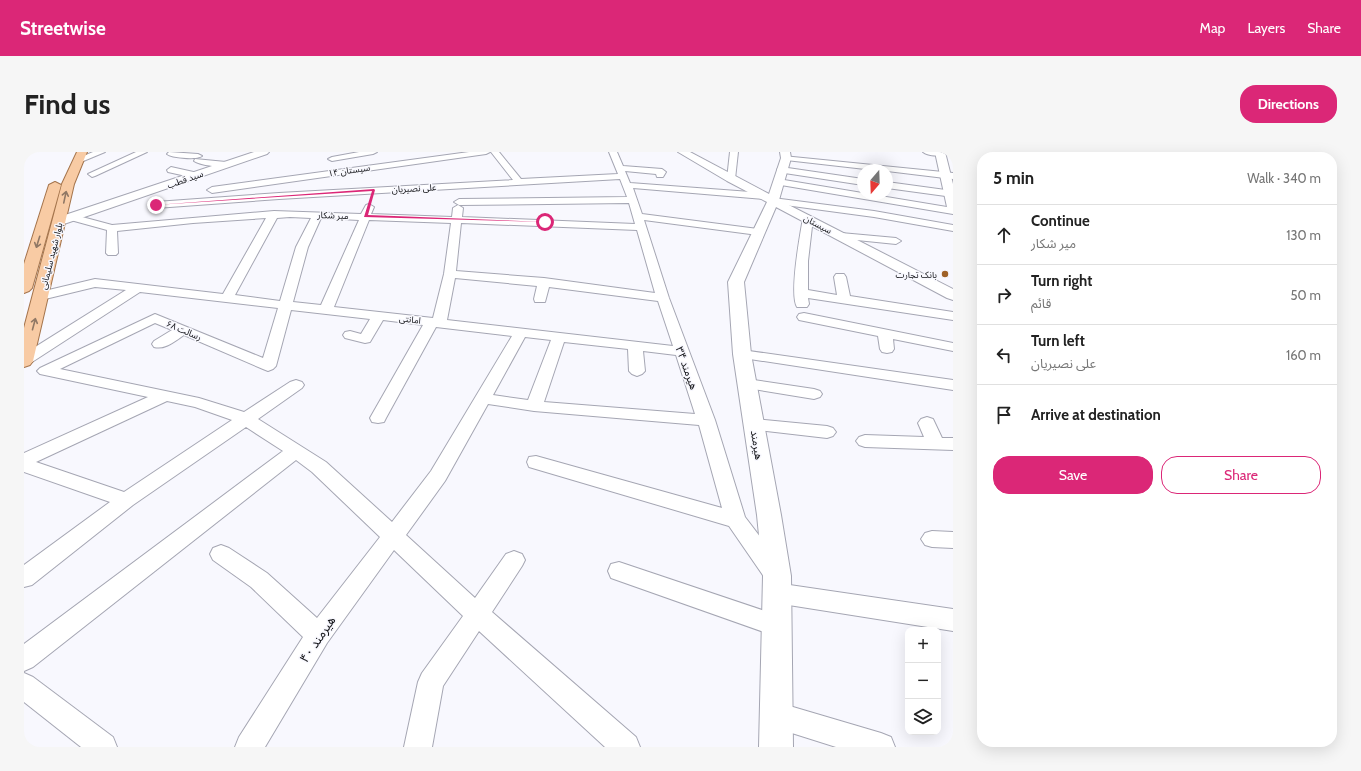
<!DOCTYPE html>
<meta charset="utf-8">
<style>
:root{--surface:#fff;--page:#f6f6f6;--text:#222;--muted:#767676;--line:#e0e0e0;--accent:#db2777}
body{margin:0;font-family:Cabin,"Noto Sans Arabic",sans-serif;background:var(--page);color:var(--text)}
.controls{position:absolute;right:12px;bottom:12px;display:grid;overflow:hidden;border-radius:8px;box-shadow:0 4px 16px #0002}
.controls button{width:36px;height:36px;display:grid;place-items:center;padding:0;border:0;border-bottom:1px solid var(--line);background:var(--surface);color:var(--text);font:20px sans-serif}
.compass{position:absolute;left:833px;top:12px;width:36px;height:36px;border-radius:50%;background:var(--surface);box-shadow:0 4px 16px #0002;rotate:199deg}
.stop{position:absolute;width:12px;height:12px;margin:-9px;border:3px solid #db2777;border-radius:50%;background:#fff}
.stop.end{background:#db2777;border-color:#fff;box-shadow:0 1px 4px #0008}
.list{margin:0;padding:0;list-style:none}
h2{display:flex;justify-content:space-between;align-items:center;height:52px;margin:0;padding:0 16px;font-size:17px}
h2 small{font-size:13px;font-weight:400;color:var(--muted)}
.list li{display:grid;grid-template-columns:26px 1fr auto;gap:12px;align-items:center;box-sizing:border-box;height:60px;padding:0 16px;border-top:1px solid var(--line)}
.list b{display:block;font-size:15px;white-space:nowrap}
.list p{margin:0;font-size:13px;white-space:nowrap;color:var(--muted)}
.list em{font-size:13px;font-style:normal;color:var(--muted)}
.actions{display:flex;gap:8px;padding:12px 16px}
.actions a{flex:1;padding:9px 0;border:1px solid var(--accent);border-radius:16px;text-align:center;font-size:14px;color:var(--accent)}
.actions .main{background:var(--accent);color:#fff}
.icon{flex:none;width:22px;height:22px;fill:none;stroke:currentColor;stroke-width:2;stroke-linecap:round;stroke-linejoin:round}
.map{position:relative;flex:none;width:929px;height:595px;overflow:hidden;border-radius:16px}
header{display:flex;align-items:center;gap:24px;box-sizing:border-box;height:56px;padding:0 20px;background:var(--accent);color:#fff}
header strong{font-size:19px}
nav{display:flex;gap:22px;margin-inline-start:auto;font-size:14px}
.intro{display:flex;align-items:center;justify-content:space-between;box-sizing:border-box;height:96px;padding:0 24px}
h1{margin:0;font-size:28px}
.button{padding:10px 18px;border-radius:16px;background:var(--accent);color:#fff;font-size:14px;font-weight:700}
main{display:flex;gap:24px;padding:0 24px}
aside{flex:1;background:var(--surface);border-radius:16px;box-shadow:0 4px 16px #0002}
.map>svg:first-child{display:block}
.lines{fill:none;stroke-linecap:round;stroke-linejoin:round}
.street-casing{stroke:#a5a6b3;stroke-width:2}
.secondary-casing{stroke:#a5a6b3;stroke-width:2}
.primary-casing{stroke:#a4744c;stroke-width:2}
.street{fill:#fff;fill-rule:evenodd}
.secondary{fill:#fff;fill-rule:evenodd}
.primary{fill:#f8cba4;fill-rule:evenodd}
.oneway{stroke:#907865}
.route{fill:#db2777}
.poi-dot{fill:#9f6127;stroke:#f8f8fe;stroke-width:1.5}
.labels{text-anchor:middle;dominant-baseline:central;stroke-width:3;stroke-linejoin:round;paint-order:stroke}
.far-street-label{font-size:9px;fill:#121317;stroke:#f8f8fe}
.far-poi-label{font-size:9px;fill:#121317;stroke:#f8f8fe;text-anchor:end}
.street-label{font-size:11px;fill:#121317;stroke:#f8f8fe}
.near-street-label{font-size:13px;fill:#121317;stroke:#f8f8fe}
</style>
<header>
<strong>Streetwise</strong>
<nav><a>Map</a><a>Layers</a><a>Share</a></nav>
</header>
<div class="intro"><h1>Find us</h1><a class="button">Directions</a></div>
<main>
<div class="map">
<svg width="929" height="595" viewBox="0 0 929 595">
<rect width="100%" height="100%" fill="#f8f8fe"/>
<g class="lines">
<g class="street-casing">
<g id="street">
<path d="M 69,0 L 81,0 L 57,10 L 51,10 L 50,8 Z"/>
<path d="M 112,0 L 123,0 L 71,24 L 68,25 L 64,22 Z"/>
<path d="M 145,0 L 174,2 L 178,4 C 173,8 148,6 143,2 Z"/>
<path d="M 335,0 L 353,0 L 349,2 L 308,9 L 304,7 L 308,5 Z"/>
<path d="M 445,0 L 466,0 L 462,2 L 188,41 L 183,38 L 188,35 Z"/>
<path d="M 467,0 L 475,0 L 497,27 L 594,22 L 585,0 L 593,0 L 599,14 L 638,17 L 642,20 L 639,25 L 633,25 L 632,22 L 601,19 L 606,31 L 740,41 L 745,44 L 740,47 L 609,36 L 618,62 L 734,77 L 739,80 L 734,83 L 620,68 L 645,146 L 691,268 L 721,365 L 759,415 L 762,422 L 759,429 L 751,431 L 743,429 L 705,374 L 505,315 L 503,310 L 505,305 L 512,304 L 698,356 L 675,273 L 510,259 L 464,252 L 421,329 L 382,383 L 451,446 L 482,402 L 490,399 L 498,402 L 501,408 L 498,414 L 468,460 L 612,585 L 616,595 L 581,595 L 455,479 L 419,534 L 408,595 L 380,595 L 394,530 L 398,521 L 439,464 L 370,398 L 303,491 L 241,595 L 211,595 L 215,585 L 279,485 L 227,435 L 189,408 L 186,402 L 189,396 L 197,393 L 205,396 L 243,421 L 293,466 L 356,385 L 288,320 L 272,308 L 9,515 L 0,519 L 0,492 L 259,299 L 222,275 L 109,353 L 8,433 L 0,435 L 0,413 L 86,350 L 0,320 L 0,301 L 124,245 L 16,222 L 13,219 L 16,216 L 131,162 L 239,206 L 254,156 L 116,140 L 5,212 L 0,214 L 0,202 L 102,138 L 71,135 L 17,148 L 12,147 L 11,144 L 12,141 L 71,127 L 199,142 L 242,66 L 169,71 L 93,79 L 94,101 L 92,103 L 84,103 L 82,101 L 83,78 L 43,67 L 42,65 L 43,63 L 47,62 L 88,73 L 250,59 L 337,62 L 342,53 L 345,52 L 350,55 L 347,62 L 428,65 L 429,56 L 434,53 L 439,56 L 438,65 L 611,72 L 605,51 L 435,53 L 430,50 L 435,47 L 603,45 L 596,27 L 255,47 L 132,56 L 127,53 L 132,50 L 255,41 L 489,28 ZM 266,65 L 287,66 L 272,95 L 256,149 L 211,143 L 253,66 ZM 297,66 L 335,68 L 297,153 L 269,150 L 284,95 ZM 345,68 L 427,71 L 420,122 L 409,166 L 310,155 ZM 437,71 L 613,78 L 631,141 L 520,126 L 432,119 ZM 431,126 L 513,134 L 510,147 L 511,150 L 521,150 L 525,135 L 634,149 L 649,194 L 423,168 ZM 267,158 L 346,167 L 337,182 L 326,179 L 321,180 L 319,183 L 321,186 L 341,191 L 346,190 L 359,168 L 399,173 L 346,266 L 348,270 L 354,271 L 360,270 L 362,266 L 412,175 L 488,184 L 407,319 L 368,370 L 302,310 L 234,267 L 278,236 L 280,233 L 278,230 L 272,228 L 266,230 L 220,260 L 175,246 L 36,217 L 131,171 L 148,178 L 130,189 L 128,192 L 130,195 C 141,198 151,189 160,183 L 239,217 L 244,219 L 249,217 L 252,214 ZM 501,185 L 527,188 L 504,248 L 469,243 ZM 540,190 L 604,197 L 605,219 L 608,222 L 613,224 L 618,222 L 621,219 L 619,199 L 652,203 L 671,262 L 520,250 ZM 143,249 L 171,255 L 208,268 L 100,340 L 12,310 Z"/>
<path d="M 706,0 L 714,0 L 711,27 L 707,30 L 703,27 Z"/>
<path d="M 899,0 L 919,0 L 920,1 C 915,5 904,4 899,0 Z"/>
<path d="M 759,4 L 929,21 L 929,27 L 863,19 L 863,18 L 850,18 L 762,8 L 759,8 Z"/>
<path d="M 171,7 L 202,10 L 206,13 C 201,17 175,13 170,9 Z"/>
<path d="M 147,15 L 174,21 L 175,23 L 171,26 L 144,20 L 143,18 Z"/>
<path d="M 757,15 L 839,27 L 839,33 L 754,20 L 753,18 L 754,16 Z"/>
<path d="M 754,27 L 929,56 L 929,62 L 751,32 L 750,30 L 751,28 Z"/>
<path d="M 863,30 L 929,39 L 929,45 L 863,36 Z"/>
<path d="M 749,46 L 850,59 L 929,73 L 929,79 L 850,65 L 746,51 L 744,49 Z"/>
<path d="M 784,63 L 789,66 L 784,109 L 784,138 L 813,143 L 810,125 L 812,122 L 820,122 L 822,125 L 826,144 L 929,160 L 929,168 L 784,146 L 785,152 L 783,155 L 773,155 C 765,142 776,83 779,66 Z"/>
<path d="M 817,81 L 872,86 L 877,89 L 872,92 L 813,86 L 812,84 Z"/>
<path d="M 780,161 L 929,191 L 929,199 L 869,187 L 870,197 L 868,200 L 863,201 L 858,200 L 856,197 L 854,184 L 775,168 L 773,165 L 775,162 Z"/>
<path d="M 718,198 L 929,228 L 929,238 L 713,205 L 711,202 L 713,199 Z"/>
<path d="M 723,227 L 790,237 L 796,239 L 798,242 L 796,245 L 790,247 L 717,235 L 715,232 L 717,229 Z"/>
<path d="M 903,265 L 909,267 L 918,286 L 929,286 L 929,298 L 841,295 L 835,293 L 832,289 L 835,285 L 841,283 L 900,285 L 894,271 L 897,267 Z"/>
<path d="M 730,267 L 803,274 L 809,276 L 812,280 L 809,284 L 803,286 L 724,277 L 721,273 L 724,269 Z"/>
<path d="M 908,379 L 929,380 L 929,396 L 908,395 L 901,393 L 897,387 L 901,381 Z"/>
<path d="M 595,410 L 759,465 L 763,473 L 759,481 L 751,484 L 587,426 L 584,419 L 587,412 Z"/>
<path d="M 752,431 L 929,457 L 929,479 L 752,451 L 744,448 L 741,441 L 744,434 Z"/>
<path d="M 0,521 L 9,525 L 89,585 L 93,595 L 57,595 L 0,550 Z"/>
<path d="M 752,550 L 857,581 L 867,585 L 871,595 L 812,595 L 752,576 L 742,573 L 739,563 L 742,553 Z"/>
</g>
</g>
<g class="secondary-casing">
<g id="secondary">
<path d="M 230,0 L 245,0 L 243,2 L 40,72 L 32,72 L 30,69 L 32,66 Z"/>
<path d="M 654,0 L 666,0 L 745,42 L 757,6 L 756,0 L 766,0 L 767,6 L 755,48 L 929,137 L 929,148 L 923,146 L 752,55 L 720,130 L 727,202 L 757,363 L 767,424 L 769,595 L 735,595 L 739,424 L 733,363 L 709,202 L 704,130 L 743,50 L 703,29 Z"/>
<path d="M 911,0 L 921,0 L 929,32 L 929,59 L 925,58 L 923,55 Z"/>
</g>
</g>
<g class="primary-casing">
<g id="primary">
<path d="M 53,0 L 63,0 L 50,32 L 9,209 L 6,213 L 0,215 L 0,176 L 38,32 Z"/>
<path d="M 31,30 L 37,33 L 8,136 L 5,139 L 0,141 L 0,112 L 25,33 Z"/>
</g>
</g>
<use href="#street" class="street"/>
<use href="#secondary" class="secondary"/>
<use href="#primary" class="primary"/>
</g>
<defs><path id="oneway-shaft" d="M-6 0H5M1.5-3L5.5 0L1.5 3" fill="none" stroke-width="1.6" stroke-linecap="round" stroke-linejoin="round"/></defs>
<g class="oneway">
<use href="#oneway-shaft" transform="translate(41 45) rotate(-78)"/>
<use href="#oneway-shaft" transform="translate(14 90) rotate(107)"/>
<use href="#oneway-shaft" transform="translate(10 172) rotate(-75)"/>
</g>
<path class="route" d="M 350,37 L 351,38 L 344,63 L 523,70 L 340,65 L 348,39 L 131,53 Z"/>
<circle class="poi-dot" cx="921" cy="122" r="4"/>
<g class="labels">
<g class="far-street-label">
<text transform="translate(325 18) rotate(-8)">سیستان ۱۴</text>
<text transform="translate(161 27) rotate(-19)">سید قطب</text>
<text transform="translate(390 36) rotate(-3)">علی نصیریان</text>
<text transform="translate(309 63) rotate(2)">میر شکار</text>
<text transform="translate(794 72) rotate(28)">سیستان</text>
<text transform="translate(27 104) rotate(-76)">بلوار شهید سلیمانی</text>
<text transform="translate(386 167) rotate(7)">امانتی</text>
<text transform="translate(160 178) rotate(23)">رسالت ۶۸</text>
</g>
<g class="far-poi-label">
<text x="913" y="122">بانک تجارت</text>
</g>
<g class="street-label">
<text transform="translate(663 216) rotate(70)">هیرمند ۳۴</text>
<text transform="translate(733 293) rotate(81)">هیرمند</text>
</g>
<g class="near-street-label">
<text transform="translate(293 487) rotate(-56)">هیرمند ۴۰</text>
</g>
</g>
</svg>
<div class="controls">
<button>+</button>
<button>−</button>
<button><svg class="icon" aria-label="layers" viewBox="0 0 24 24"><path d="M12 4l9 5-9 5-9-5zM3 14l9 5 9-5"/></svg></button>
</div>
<svg class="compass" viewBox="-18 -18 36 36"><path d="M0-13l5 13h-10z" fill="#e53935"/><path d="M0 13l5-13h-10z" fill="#767676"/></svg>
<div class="stop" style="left:521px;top:70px"></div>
<div class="stop end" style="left:132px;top:53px"></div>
</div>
<aside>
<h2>5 min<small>Walk · 340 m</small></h2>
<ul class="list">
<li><svg class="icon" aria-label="ahead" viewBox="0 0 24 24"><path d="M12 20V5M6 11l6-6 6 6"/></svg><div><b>Continue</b><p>میر شکار</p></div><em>130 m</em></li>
<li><svg class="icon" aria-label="right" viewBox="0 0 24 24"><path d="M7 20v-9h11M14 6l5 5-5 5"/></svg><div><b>Turn right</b><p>قائم</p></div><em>50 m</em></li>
<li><svg class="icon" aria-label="left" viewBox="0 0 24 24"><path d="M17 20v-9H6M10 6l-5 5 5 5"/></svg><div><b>Turn left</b><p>علی نصیریان</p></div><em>160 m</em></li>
<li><svg class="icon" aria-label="arrive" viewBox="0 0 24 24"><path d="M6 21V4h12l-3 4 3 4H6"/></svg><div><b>Arrive at destination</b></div></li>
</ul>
<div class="actions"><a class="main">Save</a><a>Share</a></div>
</aside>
</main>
